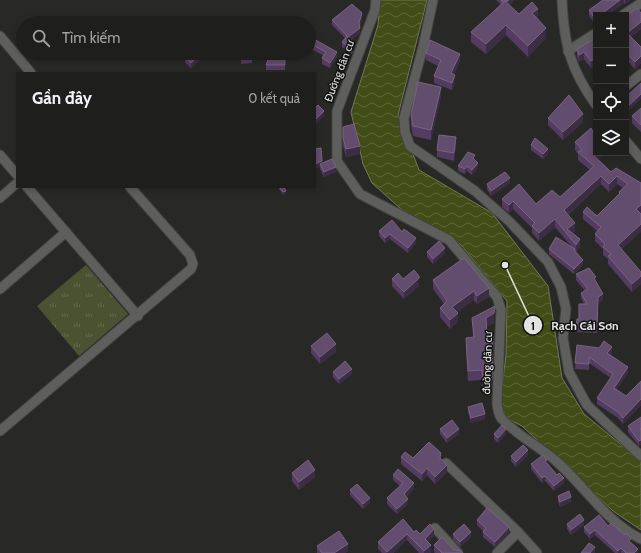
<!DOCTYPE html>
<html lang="vi">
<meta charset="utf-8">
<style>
:root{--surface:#1e1f1d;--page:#2b2c2a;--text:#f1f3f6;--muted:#a1a2a4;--line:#3c3d3b}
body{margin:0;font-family:Cabin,sans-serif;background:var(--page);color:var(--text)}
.controls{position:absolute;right:12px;top:12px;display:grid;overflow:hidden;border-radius:0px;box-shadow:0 2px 6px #0003}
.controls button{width:36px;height:36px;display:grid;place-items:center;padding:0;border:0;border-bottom:1px solid var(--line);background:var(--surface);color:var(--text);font:20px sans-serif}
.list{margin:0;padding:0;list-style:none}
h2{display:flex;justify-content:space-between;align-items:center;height:52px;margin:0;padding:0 16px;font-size:17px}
h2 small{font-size:13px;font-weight:400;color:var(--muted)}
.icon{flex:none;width:22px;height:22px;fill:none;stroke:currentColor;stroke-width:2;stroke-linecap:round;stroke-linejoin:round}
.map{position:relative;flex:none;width:641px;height:553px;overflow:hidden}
.search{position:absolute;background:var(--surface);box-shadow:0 2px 6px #0003;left:16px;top:16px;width:300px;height:44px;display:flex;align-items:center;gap:10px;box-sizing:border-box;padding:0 14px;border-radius:22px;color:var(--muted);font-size:15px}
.panel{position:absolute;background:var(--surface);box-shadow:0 2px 6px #0003;left:16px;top:72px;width:300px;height:116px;border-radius:0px}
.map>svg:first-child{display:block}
.park{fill:url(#park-tufts)}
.water{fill:url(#water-waves);stroke:#727954}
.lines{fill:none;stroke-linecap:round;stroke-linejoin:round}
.minor-casing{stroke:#434442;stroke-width:11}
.minor{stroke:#5e5f5d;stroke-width:9}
.wall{fill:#543b61}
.shaded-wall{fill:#3c2c44}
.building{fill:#634d6e;stroke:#776480}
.labels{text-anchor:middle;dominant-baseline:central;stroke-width:3;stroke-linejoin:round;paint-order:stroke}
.street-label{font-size:11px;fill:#e3e3e1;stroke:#111211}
.leader{fill:none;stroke:#e3e3e1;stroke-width:1.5}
.callout-dot{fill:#e3e3e1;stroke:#111211;stroke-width:1.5}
.mark-label{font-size:12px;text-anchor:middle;font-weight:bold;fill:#111}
.callout-label{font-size:12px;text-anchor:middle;font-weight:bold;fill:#e3e3e1;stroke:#111211;stroke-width:3;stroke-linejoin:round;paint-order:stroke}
</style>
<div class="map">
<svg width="641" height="553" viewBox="0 0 641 553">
<defs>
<pattern id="park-tufts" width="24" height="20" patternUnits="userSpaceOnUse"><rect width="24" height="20" fill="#4b5232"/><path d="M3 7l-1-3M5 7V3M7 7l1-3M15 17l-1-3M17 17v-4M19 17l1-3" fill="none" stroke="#656b4f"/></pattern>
<pattern id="water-waves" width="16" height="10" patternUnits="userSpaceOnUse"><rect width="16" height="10" fill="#424c17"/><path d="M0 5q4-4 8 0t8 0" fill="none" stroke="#5d6638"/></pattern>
</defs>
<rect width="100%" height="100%" fill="#282927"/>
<path class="park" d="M 86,265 L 128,314 L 79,356 L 37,306 Z"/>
<path class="water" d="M 380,0 L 427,0 L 398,115 L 419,170 L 492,213 L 548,286 L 562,378 L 584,414 L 641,461 L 641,530 L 613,511 L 522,426 L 506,418 L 500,403 L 506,355 L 507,301 L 461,245 L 401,209 L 372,183 L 363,164 L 351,112 L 378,25 Z"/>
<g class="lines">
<g class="minor-casing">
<g id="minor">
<path d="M 376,0 L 375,10 L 337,111 L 337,161 L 360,194 L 449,240 L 497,297 L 501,310 L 497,404 C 498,409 498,415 502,419 C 517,435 538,446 555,460 C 584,485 606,522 641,539"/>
<path d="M 433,0 L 423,47 L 404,118 L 405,132 L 410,146 L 475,191 L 510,222 L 548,262 L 561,287 L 566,309 L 563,338 L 569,372 L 587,405 L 641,456"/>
<path d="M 562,0 C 564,44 570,69 596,105"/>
<path d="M 623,15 L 641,3"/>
<path d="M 0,36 L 31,73"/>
<path d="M 568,51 L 596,33"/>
<path d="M 626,86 L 641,74"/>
<path d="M 626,141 L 641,159"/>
<path d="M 0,155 L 17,175"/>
<path d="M 27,187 L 138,316"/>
<path d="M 0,198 L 17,183"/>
<path d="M 0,289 L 66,232"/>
<path d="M 0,431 L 191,269 L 193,264 L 190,255 L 130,187"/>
<path d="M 446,463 L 518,532"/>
<path d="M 435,528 L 458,553"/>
<path d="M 497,553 L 518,532 L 537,553"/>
</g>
</g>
<use href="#minor" class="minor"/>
</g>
<g class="wall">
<path d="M 496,0 L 514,0 L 509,5 L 519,14 L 538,19 L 546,38 L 528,57 L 506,35 L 486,54 L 471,42 L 471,32 L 501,5 Z"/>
<path d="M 603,0 L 631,0 L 625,4 L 624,3 L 608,15 L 596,15 L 596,24 L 595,24 L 589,16 L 589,10 Z"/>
<path d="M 626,16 L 641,29 L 631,37 L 641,47 L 641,63 L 635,69 L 626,59 Z"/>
<path d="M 362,18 L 360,26 L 360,33 L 350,41 L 353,51 L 352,54 L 342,47 L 342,42 L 345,38 L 332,25 L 332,20 Z"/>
<path d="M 596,38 L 596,64 L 591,68 L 584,59 L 579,62 L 577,56 L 577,49 Z"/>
<path d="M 309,43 L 337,57 L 330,68 L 322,64 L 322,58 L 324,56 L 309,48 Z"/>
<path d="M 241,53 L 285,53 L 285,70 L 266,70 L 266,65 L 268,59 L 252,58 L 252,63 L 241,64 Z"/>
<path d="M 426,53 L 460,61 L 454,74 L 455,82 L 452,90 L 434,83 L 434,76 L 438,66 L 426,60 Z"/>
<path d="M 185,57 L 201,58 L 191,68 L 185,62 Z"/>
<path d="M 441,97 L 431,140 L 413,136 L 411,125 L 411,115 Z"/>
<path d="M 641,108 L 641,132 L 632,123 L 632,116 Z"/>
<path d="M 548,118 L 583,122 L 563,140 L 548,125 Z"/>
<path d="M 343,127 L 360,154 L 346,157 L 343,146 Z"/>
<path d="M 575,142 L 604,153 L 604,154 L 598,159 L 611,172 L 641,183 L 641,212 L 622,250 L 641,272 L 641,284 L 632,292 L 608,264 L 608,259 L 603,255 L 603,249 L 595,241 L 595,234 L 597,231 L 583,219 L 583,212 L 597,216 L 619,194 L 619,192 L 623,188 L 617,184 L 609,192 L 601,184 L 568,215 L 575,231 L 572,233 L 580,247 L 576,252 L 583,265 L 574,274 L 549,254 L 549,249 L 571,246 L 555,227 L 539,241 L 532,233 L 532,228 L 513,209 L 509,213 L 502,207 L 502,199 L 536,204 L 560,197 L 590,170 L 578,160 L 578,154 L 575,150 Z"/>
<path d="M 456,144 L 454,161 L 437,157 L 437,150 Z"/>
<path d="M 531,145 L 548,154 L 543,159 L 531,150 Z"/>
<path d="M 315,149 L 322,163 L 336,172 L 324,177 L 320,169 Z"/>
<path d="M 475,159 L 474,160 L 478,167 L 472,175 L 467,171 L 465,174 L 458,171 L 458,166 Z"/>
<path d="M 510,183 L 491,196 L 487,189 L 487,184 Z"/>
<path d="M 278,187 L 284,187 L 286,193 L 283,195 Z"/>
<path d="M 379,231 L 402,232 L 416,243 L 408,253 L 390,239 L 385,243 L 379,236 Z"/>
<path d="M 427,252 L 445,253 L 433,264 L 427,257 Z"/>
<path d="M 464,258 L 489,297 L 477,304 L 474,300 L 457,312 L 458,322 L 450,329 L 440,317 L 440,308 L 444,304 L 433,289 L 433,280 Z"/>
<path d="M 576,274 L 596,281 L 603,300 L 598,303 L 597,333 L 576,332 L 577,319 L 579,319 L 584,304 L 581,298 L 581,293 L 585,291 L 576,280 Z"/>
<path d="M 392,279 L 403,279 L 419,286 L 404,299 L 392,286 Z"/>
<path d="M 472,318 L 494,323 L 486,327 L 487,336 L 493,346 L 492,389 L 483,389 L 482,380 L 468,381 L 466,348 L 466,338 L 473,337 Z"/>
<path d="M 577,345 L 612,353 L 610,355 L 628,373 L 616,390 L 626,396 L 641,381 L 641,405 L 623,424 L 618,418 L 597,404 L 597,398 L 611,378 L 589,363 L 589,370 L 575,369 Z"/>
<path d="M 311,346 L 336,352 L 320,364 L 311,353 Z"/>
<path d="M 333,372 L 352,374 L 339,384 L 333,377 Z"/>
<path d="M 468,407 L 485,419 L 471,423 L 468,412 Z"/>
<path d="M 641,417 L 639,446 L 628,432 L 628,426 Z"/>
<path d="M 440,429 L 459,434 L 447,443 L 440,434 Z"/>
<path d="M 494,434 L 506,434 L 498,443 L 494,439 Z"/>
<path d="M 528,455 L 516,467 L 511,461 L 511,456 Z"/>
<path d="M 401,457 L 413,458 L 441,459 L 447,472 L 435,484 L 427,475 L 422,481 L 401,464 Z"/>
<path d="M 547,463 L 564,483 L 554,491 L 545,481 L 542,483 L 531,469 L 531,464 Z"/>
<path d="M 292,473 L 315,477 L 299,490 L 292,481 Z"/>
<path d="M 393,475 L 414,489 L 406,497 L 408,504 L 397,514 L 387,504 L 387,498 L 400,486 L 393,480 Z"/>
<path d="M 350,490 L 370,503 L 363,509 L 350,495 Z"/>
<path d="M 558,496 L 571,502 L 560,507 L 558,501 Z"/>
<path d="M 403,519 L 414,532 L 420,534 L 434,535 L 428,542 L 431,552 L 430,553 L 419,553 L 407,540 L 393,553 L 382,553 L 378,549 L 378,542 Z"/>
<path d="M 477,520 L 509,532 L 495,547 L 483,537 L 483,531 L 477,525 Z"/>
<path d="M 567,524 L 584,525 L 571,535 L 567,529 Z"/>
<path d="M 608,526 L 631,543 L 638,553 L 615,553 L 595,535 L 590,539 L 584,532 L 584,527 Z"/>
<path d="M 453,534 L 471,537 L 460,547 L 453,539 Z"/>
<path d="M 434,545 L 454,550 L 463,553 L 435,553 L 434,552 Z"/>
<path d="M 317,546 L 348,551 L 345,553 L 317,553 Z"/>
</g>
<g class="shaded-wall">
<path d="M 509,0 L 514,0 L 504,9 L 504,4 Z"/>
<path d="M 620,0 L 624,0 L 624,3 L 608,15 L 600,15 Z"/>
<path d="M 625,0 L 631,0 L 625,4 Z"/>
<path d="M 538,9 L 538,19 L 532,13 Z"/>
<path d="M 362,13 L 362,18 L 359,29 L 359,23 Z"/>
<path d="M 641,22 L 641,29 L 627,40 L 627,33 Z"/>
<path d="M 506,25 L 506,35 L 486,54 L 486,44 Z"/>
<path d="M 360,28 L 360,33 L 348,42 L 348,37 Z"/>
<path d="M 546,28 L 546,38 L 528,57 L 528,46 Z"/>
<path d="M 337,52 L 337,57 L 330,68 L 330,63 Z"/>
<path d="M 584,52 L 584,59 L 579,62 L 579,55 Z"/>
<path d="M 201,53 L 201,58 L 191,68 L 191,63 Z"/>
<path d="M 460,54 L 460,61 L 451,80 L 451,73 Z"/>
<path d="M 641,56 L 641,63 L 635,69 L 635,62 Z"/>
<path d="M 596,58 L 596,64 L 591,68 L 591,61 Z"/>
<path d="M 455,75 L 455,82 L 452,90 L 452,83 Z"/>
<path d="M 441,87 L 441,97 L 431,140 L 431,130 Z"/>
<path d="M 641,94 L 641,99 L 626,113 L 626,108 Z"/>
<path d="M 324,111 L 324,116 L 315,125 L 315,120 Z"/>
<path d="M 583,114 L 583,122 L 563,140 L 563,132 Z"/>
<path d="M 456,137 L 456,144 L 454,161 L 454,153 Z"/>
<path d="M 360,146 L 360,154 L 346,157 L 346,149 Z"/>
<path d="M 548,149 L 548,154 L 543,159 L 543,154 Z"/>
<path d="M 596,153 L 604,153 L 604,154 L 593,163 L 593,155 Z"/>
<path d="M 322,161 L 322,167 L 320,164 L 320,167 L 315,169 L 315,164 Z"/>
<path d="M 478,163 L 478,167 L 472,175 L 472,170 Z"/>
<path d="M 467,166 L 467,171 L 465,174 L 465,169 Z"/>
<path d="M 336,167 L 336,172 L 324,177 L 324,172 Z"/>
<path d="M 601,176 L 601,184 L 564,218 L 564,210 Z"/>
<path d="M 617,176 L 617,184 L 609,192 L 609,184 Z"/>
<path d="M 510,178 L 510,183 L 491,196 L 491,191 Z"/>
<path d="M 286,191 L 286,193 L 283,195 L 283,192 Z"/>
<path d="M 513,201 L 513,209 L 509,213 L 509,205 Z"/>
<path d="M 641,205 L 641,212 L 636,217 L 636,209 Z"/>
<path d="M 555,219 L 555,227 L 539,241 L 539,233 Z"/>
<path d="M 575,223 L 575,231 L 569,236 L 567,229 Z"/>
<path d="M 641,224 L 641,232 L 618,253 L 618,245 Z"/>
<path d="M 390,234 L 390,239 L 385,243 L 385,238 Z"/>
<path d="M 416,238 L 416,243 L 408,253 L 408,248 Z"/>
<path d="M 580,239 L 580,247 L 576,253 L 576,245 Z"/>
<path d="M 445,248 L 445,253 L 433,264 L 433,259 Z"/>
<path d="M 583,260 L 583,265 L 574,274 L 574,269 Z"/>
<path d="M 641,276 L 641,284 L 632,292 L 632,284 Z"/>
<path d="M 419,278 L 419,286 L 404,299 L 404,292 Z"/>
<path d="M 489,288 L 489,297 L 477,304 L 477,296 Z"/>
<path d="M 474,291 L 474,300 L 452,316 L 452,307 Z"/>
<path d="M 603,294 L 603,300 L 598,303 L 597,333 L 598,297 Z"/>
<path d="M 495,306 L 494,323 L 486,327 L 486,318 Z"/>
<path d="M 458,313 L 458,322 L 450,329 L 450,320 Z"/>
<path d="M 336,344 L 336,352 L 320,364 L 320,357 Z"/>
<path d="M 612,347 L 612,353 L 607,359 L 607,353 Z"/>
<path d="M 628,367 L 628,373 L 614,394 L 614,388 Z"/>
<path d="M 352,369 L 352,374 L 339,384 L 339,379 Z"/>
<path d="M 641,399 L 641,405 L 623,424 L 623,418 Z"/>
<path d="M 485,414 L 485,419 L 471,423 L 471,418 Z"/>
<path d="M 459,429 L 459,434 L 447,443 L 447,438 Z"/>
<path d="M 506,429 L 506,434 L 498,443 L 498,438 Z"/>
<path d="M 641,440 L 641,445 L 639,446 L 639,441 Z"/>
<path d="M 528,450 L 528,455 L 516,467 L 516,462 Z"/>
<path d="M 447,465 L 447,472 L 435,484 L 435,477 Z"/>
<path d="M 427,468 L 427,475 L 422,481 L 422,474 Z"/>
<path d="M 315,470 L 315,477 L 299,490 L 299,482 Z"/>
<path d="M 545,476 L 545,481 L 542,483 L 542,478 Z"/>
<path d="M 564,478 L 564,483 L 554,491 L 554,486 Z"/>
<path d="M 414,483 L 414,489 L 404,499 L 404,494 Z"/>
<path d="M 571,497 L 571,502 L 560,507 L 560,502 Z"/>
<path d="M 370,498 L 370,503 L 363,509 L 363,504 Z"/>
<path d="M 408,499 L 408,504 L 397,514 L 397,509 Z"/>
<path d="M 584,520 L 584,525 L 571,535 L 571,530 Z"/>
<path d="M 509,527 L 509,532 L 495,547 L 495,542 Z"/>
<path d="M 434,529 L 434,535 L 425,545 L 425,539 Z"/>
<path d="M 595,530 L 595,535 L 590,539 L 590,534 Z"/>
<path d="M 471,532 L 471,537 L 460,547 L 460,542 Z"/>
<path d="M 407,534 L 407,540 L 393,553 L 387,553 L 387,552 Z"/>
<path d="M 348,544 L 348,551 L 345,553 L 334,553 Z"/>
<path d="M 431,545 L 431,552 L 430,553 L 424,553 L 424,551 Z"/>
<path d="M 595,547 L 595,553 L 590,553 Z"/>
<path d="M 621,548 L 621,553 L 618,553 L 618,551 Z"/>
<path d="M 638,549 L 638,553 L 634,553 Z"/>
</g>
<g class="building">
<path d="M 501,0 L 509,0 L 506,2 L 505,1 L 503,3 Z"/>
<path d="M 603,0 L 620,0 L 600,15 L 596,15 L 596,18 L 595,19 L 589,10 Z"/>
<path d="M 505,1 L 519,14 L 532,2 L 538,9 L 532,13 L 546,28 L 528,46 L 506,25 L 486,44 L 471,32 Z"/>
<path d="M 352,4 L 362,13 L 359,23 L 360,28 L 348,37 L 332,20 Z"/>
<path d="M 637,8 L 641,13 L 641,22 L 627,33 L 641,47 L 641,56 L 635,62 L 626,52 L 626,16 Z"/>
<path d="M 218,19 L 220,23 L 210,23 Z"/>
<path d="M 347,36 L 353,46 L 352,49 L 342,42 Z"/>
<path d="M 312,38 L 337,52 L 330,63 L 322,58 L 326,52 L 309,43 Z"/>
<path d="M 596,38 L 596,58 L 591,61 L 584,52 L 579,55 L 577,49 Z"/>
<path d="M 430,40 L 460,54 L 451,73 L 455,75 L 452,83 L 434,76 L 441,60 L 426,53 Z"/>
<path d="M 189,53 L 201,53 L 191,63 L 185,57 Z"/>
<rect x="241" y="53" width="11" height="5"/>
<path d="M 256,53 L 285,53 L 285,65 L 266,65 L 270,54 Z"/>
<path d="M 418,82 L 441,87 L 431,130 L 413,126 L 411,115 Z"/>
<path d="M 641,83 L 641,94 L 626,108 L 626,97 Z"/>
<path d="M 569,95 L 583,114 L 563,132 L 548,118 Z"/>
<path d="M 318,105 L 324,111 L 315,120 L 315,108 Z"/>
<path d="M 641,108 L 641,125 L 632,116 Z"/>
<path d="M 354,124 L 360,146 L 346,149 L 343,138 L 343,127 Z"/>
<path d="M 591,128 L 596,138 L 596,153 L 593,155 L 611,172 L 616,168 L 641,183 L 641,205 L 636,209 L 641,214 L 641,224 L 618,245 L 641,272 L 641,276 L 632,284 L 608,256 L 611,254 L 603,247 L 605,244 L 595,234 L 601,227 L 583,212 L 587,207 L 597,216 L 620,193 L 619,192 L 628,184 L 617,176 L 609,184 L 601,176 L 564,210 L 575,223 L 567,229 L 580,239 L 576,245 L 555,219 L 539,233 L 532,226 L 535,223 L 513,201 L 509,205 L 502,199 L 519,184 L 536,204 L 552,190 L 560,197 L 594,166 L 578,152 L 582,150 L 575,142 Z"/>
<path d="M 439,135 L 456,137 L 454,153 L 437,150 Z"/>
<path d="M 535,138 L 548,149 L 543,154 L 531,145 Z"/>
<path d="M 321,148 L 322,161 L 315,164 L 315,149 Z"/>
<path d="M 468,152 L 475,155 L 473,158 L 478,163 L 472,170 L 467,166 L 465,169 L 458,166 Z"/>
<path d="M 332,159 L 336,167 L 324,172 L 320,164 Z"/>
<path d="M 505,172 L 510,178 L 491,191 L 487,184 Z"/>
<path d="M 279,187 L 284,187 L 286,191 L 283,192 Z"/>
<path d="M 392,220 L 402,232 L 404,229 L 416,238 L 408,248 L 390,234 L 385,238 L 379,231 Z"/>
<path d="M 556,237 L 575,249 L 574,250 L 583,260 L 574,269 L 549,249 Z"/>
<path d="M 439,241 L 445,248 L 433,259 L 427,252 Z"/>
<path d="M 464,258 L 489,288 L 477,296 L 474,291 L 452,307 L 458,313 L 450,320 L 440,308 L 447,301 L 433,280 Z"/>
<path d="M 589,268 L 596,277 L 594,278 L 603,294 L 598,297 L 597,327 L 576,326 L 577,319 L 579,319 L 579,304 L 587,304 L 581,293 L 588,289 L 576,274 Z"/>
<path d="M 414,270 L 419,276 L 419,278 L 404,292 L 392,279 L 398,273 L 403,279 Z"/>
<path d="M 495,306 L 494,313 L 486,318 L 487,336 L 493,336 L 492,379 L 483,380 L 482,370 L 468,371 L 466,338 L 474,337 L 472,318 Z"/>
<path d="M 327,333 L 336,344 L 320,357 L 311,346 Z"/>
<path d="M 604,341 L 612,347 L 607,353 L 628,367 L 614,388 L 626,396 L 641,381 L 641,399 L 623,418 L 618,412 L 597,398 L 613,374 L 589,357 L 589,364 L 575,363 L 577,345 L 599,348 Z"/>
<path d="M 345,361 L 352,369 L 339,379 L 333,372 Z"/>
<path d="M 482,403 L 485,414 L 471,418 L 468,407 Z"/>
<path d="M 641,417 L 641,428 L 640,429 L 641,430 L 641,440 L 639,441 L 628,426 Z"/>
<path d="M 452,420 L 459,429 L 447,438 L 440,429 Z"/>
<path d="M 502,425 L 506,429 L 498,438 L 494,434 Z"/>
<path d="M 429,442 L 441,453 L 440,458 L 447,465 L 435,477 L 427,468 L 422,474 L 401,457 L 405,452 L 413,458 Z"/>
<path d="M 523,445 L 528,450 L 516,462 L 511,456 Z"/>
<path d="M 543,455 L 547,460 L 545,461 L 557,475 L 559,473 L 564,478 L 554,486 L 545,476 L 542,478 L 531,464 Z"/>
<path d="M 308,460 L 315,470 L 299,482 L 292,473 Z"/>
<path d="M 398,469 L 414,483 L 404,494 L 408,499 L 397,509 L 387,498 L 403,483 L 393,475 Z"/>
<path d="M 357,484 L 370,498 L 363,504 L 350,490 Z"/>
<path d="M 569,491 L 571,497 L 560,502 L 558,496 Z"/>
<path d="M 487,508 L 509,527 L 495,542 L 483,532 L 486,528 L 477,520 Z"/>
<path d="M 580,514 L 584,520 L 571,530 L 567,524 Z"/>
<path d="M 599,515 L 608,526 L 611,523 L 625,535 L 626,533 L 631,538 L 629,541 L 638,549 L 634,553 L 626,553 L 621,548 L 618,551 L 595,530 L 590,534 L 584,527 Z"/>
<path d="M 403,519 L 414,532 L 416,530 L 420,534 L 430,524 L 434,529 L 425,539 L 431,545 L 424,551 L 407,534 L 387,552 L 378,542 Z"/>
<path d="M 464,524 L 471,532 L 460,542 L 453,534 Z"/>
<path d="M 339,531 L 348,544 L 334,553 L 322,553 L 317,546 Z"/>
<path d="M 442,537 L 454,550 L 461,551 L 463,553 L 442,553 L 434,545 Z"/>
<path d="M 589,543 L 595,547 L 590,553 L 581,553 Z"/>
</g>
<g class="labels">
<g class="street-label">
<text transform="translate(339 71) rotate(-69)">Đường dân cư</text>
<text transform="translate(487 363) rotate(-88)">đường dân cư</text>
</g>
</g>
<path class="leader" d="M505 265L533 325"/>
<g class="callout-dot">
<circle cx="505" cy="265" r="4"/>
<circle cx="533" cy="325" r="10"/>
</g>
<g class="mark-label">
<text x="533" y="330">1</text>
</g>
<g class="callout-label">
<text x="585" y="330">Rạch Cái Sơn</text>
</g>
</svg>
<div class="controls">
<button>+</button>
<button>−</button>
<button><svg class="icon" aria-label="locate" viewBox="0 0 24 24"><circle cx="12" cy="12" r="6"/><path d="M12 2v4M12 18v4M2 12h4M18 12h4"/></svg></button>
<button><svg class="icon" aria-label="layers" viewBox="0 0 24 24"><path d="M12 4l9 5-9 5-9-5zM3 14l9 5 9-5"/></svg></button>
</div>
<div class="search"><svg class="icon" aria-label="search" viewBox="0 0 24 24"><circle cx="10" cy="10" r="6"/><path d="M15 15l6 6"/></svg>Tìm kiếm</div>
<section class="panel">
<h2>Gần đây<small>0 kết quả</small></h2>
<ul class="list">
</ul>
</section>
</div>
